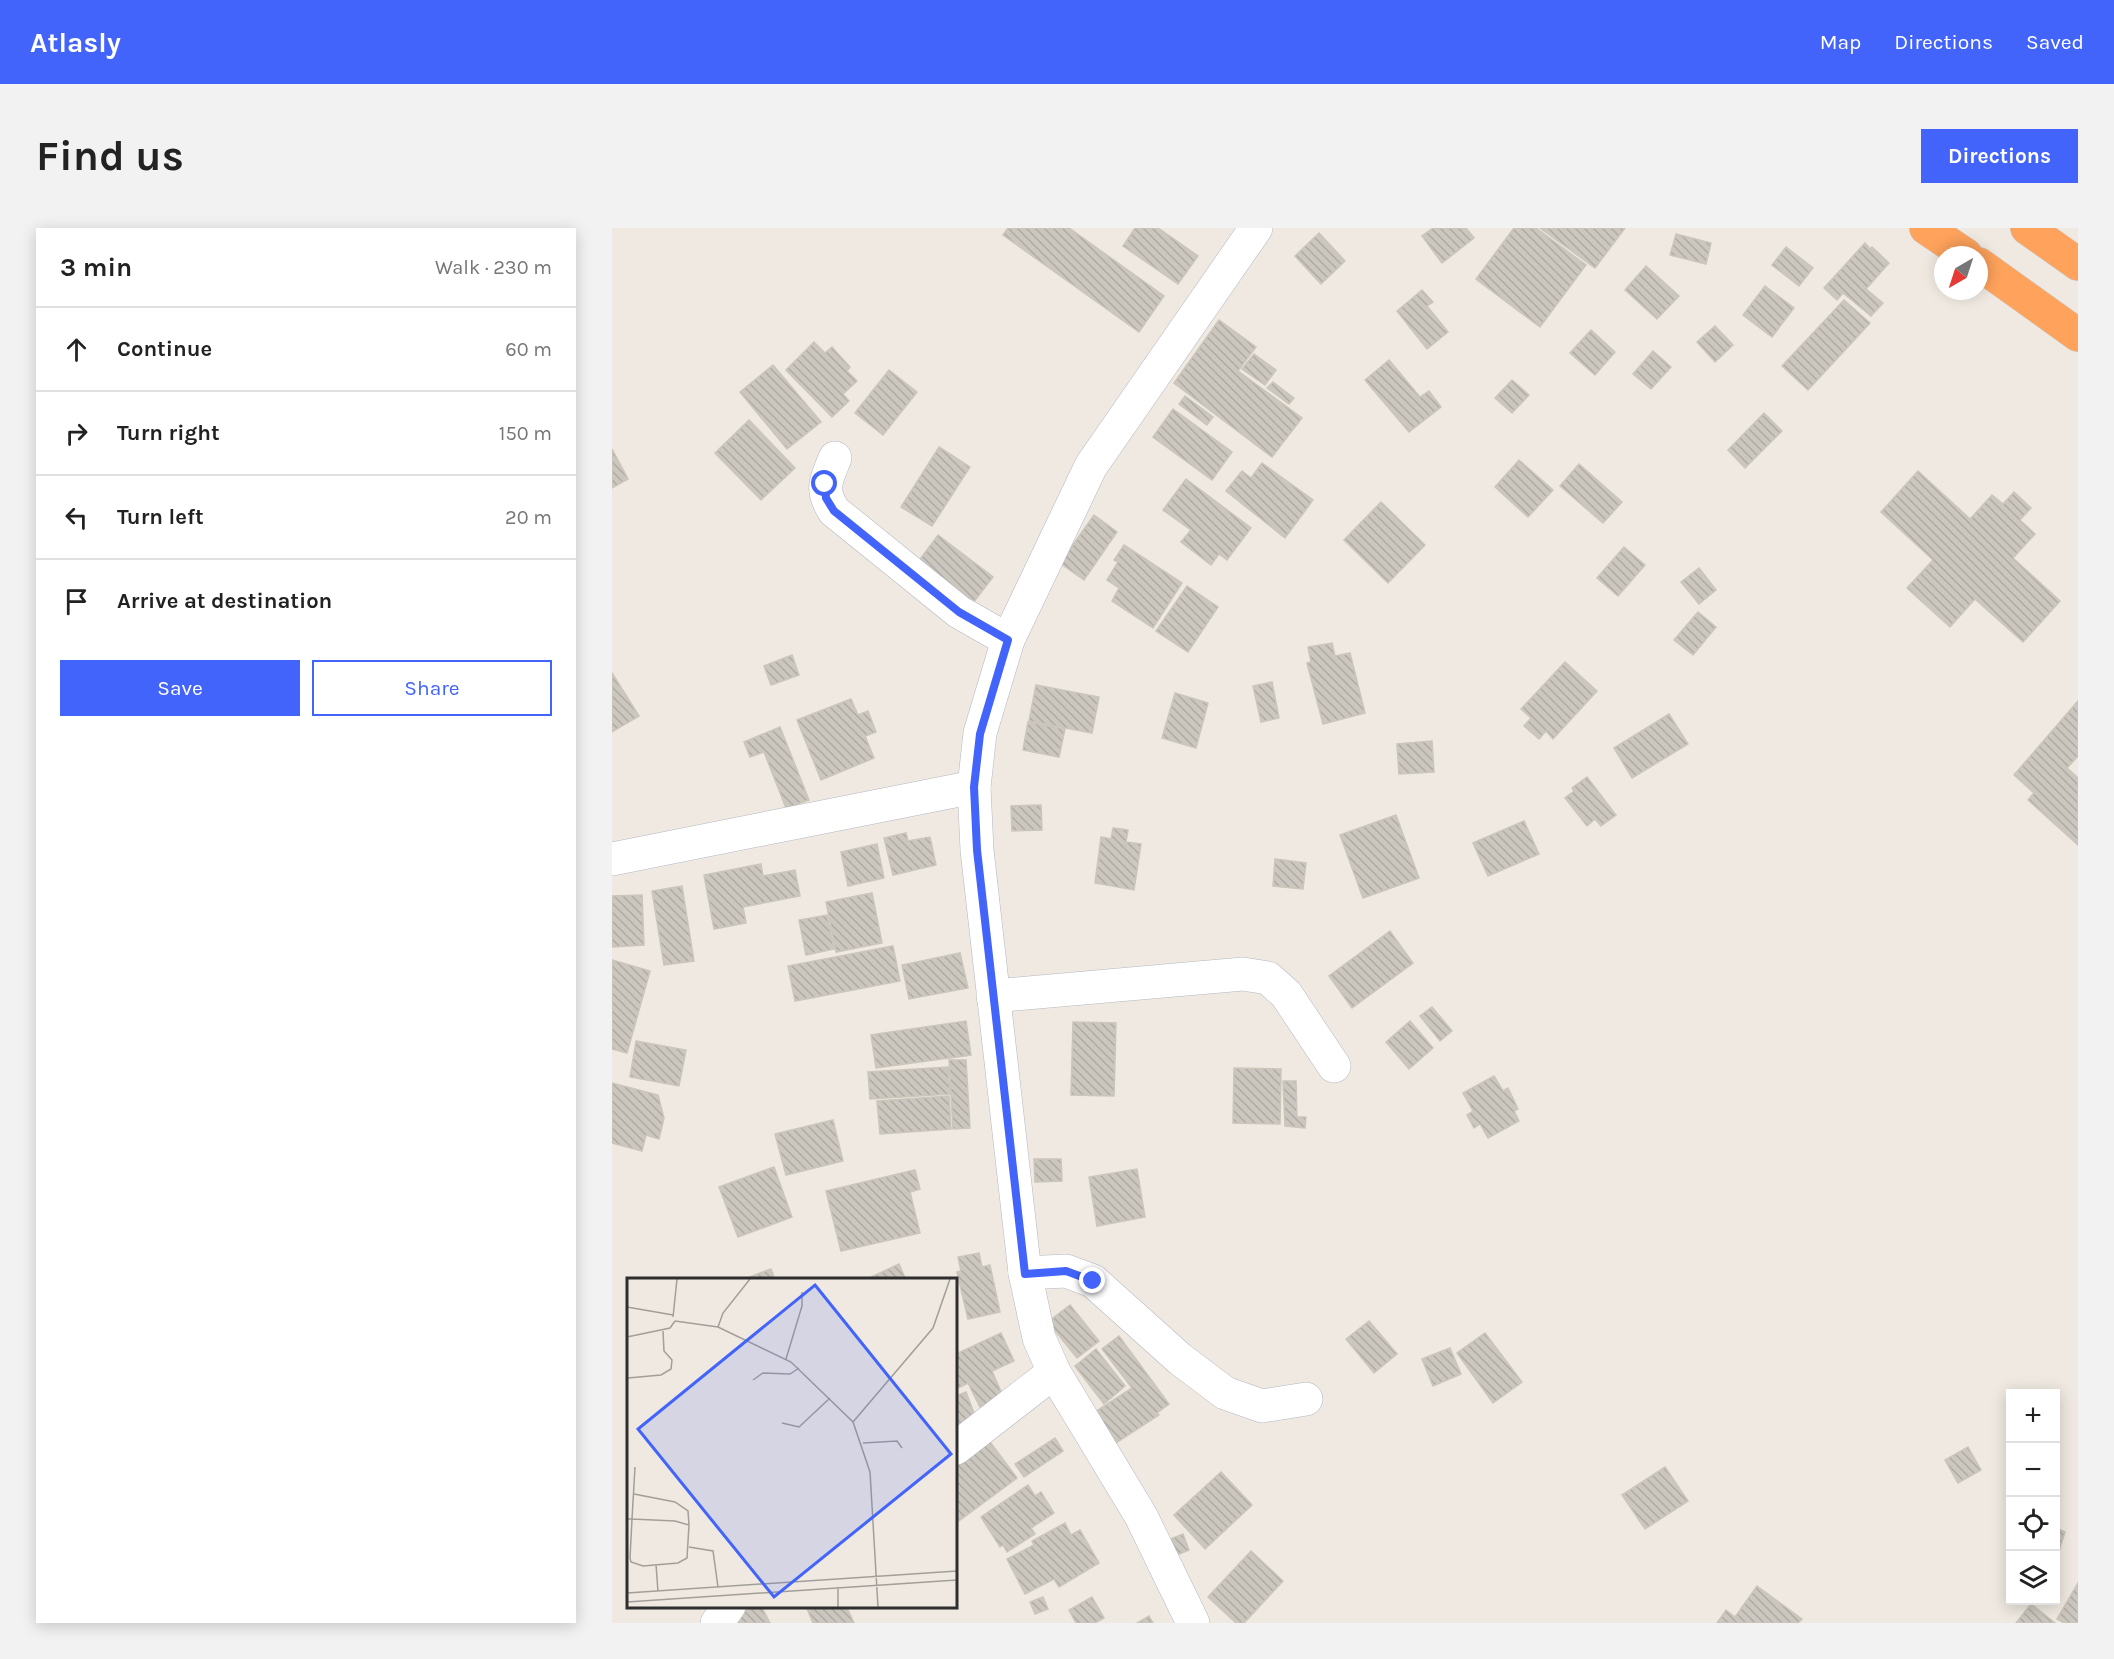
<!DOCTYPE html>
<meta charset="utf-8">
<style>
:root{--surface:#fff;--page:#f2f2f2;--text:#222;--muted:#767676;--line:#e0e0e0;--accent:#4264fb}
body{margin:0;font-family:Karla,sans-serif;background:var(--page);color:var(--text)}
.controls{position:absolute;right:18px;bottom:18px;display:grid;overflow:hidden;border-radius:0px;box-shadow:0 3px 15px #0003}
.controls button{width:54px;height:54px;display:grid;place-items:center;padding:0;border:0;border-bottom:2px solid var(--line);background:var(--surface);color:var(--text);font:30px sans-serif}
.compass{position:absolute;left:1322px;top:18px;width:54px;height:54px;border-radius:50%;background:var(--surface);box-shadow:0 3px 15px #0003;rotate:219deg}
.stop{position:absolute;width:18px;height:18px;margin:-14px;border:4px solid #4264fb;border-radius:50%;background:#fff}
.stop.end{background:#4264fb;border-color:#fff;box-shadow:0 2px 6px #0008}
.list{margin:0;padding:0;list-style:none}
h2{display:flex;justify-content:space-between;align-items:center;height:78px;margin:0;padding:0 24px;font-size:26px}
h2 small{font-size:20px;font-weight:400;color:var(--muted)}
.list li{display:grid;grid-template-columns:39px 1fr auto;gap:18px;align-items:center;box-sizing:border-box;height:84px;padding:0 24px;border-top:2px solid var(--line)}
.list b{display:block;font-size:22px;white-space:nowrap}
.list em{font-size:20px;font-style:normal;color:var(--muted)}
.actions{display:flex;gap:12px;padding:18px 24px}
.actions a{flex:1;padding:14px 0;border:2px solid var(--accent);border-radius:0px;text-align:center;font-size:21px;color:var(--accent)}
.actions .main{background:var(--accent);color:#fff}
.icon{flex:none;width:33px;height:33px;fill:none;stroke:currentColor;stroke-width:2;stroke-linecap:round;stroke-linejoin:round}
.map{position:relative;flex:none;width:1466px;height:1395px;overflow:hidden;border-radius:0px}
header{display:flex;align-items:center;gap:36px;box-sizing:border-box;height:84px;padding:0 30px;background:var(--accent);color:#fff}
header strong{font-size:28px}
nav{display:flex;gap:33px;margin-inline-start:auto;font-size:21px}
.intro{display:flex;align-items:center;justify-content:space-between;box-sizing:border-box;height:144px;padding:0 36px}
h1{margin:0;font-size:42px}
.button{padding:15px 27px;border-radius:0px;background:var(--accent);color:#fff;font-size:21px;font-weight:700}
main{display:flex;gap:36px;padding:0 36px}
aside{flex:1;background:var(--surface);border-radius:0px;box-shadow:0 3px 15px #0003}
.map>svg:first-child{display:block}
.building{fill:url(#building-back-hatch);stroke:#cbc5ba;stroke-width:1.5}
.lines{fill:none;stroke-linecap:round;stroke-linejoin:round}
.minor-casing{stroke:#b4b7c1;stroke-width:34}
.highway-casing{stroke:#c9c9c9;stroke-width:34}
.minor{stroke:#fff;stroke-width:33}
.highway{stroke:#ffa35c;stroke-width:33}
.route{stroke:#4264fb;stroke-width:8}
.inset-road{fill:none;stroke:#a29e99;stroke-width:1.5}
.view{fill:#4264fb;fill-opacity:0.15;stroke:#4264fb;stroke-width:3}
.inset-edge{fill:none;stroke:#2e2e2e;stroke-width:3}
</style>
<header>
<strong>Atlasly</strong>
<nav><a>Map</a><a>Directions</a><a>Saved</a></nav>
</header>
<div class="intro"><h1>Find us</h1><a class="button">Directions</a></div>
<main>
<aside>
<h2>3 min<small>Walk · 230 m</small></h2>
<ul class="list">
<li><svg class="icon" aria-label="ahead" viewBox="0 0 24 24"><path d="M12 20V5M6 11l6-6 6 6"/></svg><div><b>Continue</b></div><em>60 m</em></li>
<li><svg class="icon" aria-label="right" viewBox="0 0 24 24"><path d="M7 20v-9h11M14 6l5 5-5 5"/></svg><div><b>Turn right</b></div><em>150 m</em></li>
<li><svg class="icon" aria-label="left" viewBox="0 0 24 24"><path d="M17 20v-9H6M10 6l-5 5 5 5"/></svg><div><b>Turn left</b></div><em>20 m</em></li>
<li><svg class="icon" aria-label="arrive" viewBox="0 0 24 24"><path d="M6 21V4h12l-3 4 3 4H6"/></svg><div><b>Arrive at destination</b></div></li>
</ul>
<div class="actions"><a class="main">Save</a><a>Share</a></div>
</aside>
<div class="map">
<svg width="1466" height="1395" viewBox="0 0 1466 1395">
<defs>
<pattern id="building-back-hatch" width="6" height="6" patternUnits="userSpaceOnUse" patternTransform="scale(1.5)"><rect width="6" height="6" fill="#cbc7bf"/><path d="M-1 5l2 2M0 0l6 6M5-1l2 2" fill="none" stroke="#afaba4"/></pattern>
</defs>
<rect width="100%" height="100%" fill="#efe9e1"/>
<g class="building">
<path d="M 396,0 L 457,0 L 552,68 L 527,104 L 391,7 Z"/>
<path d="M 523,0 L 546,0 L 586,28 L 566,56 L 511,18 Z"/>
<path d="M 821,0 L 854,0 L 862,10 L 830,35 L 810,8 Z"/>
<path d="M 902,0 L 924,0 L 974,37 L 928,99 L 864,51 Z"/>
<path d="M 928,0 L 1013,0 L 983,40 Z"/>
<path d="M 707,5 L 733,33 L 709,56 L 683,28 Z"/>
<path d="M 1064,6 L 1099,15 L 1094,36 L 1058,27 Z"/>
<path d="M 1253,15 L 1258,21 L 1260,19 L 1277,35 L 1254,61 L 1271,75 L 1259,88 L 1231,65 L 1225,72 L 1212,60 Z"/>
<path d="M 1174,19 L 1201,40 L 1187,58 L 1160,37 Z"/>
<path d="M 1034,38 L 1067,68 L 1045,91 L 1013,62 Z"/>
<path d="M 1153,58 L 1182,80 L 1160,109 L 1131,87 Z"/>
<path d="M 810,62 L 821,74 L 815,78 L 836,104 L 815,121 L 785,83 Z"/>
<path d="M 1232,72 L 1258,95 L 1196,162 L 1170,138 Z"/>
<path d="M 607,92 L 644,119 L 626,143 L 690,190 L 660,229 L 562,155 Z"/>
<path d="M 1103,98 L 1121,117 L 1103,134 L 1085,114 Z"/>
<path d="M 979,102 L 1003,124 L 983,147 L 958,125 Z"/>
<path d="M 202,114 L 213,125 L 220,119 L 238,139 L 235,143 L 245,153 L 231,166 L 237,173 L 220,189 L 174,142 Z"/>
<path d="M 1041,123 L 1059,139 L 1039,161 L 1021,146 Z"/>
<path d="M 642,126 L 664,142 L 653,157 L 630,141 Z"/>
<path d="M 777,132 L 808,169 L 817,163 L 829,179 L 797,204 L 753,152 Z"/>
<path d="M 161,137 L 209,194 L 175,221 L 128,164 Z"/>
<path d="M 277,142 L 305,164 L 271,207 L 243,185 Z"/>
<path d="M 900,152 L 917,167 L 900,185 L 883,170 Z"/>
<path d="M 661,154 L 682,170 L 677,176 L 655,160 Z"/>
<path d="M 573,168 L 601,189 L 595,197 L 567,176 Z"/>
<path d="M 561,181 L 620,224 L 600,252 L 541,209 Z"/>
<path d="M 1152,185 L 1170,203 L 1133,240 L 1116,222 Z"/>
<path d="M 137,192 L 183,240 L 149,272 L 103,225 Z"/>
<path d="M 327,219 L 358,239 L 320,298 L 289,279 Z"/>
<path d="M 0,221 L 16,251 L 0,260 Z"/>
<path d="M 907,232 L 941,262 L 916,289 L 883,259 Z"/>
<path d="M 650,235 L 701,272 L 673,310 L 614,263 L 630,243 L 639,250 Z"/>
<path d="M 967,236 L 1010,274 L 991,295 L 948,258 Z"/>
<path d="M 1306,243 L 1358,291 L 1380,267 L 1391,276 L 1402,264 L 1419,280 L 1408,292 L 1423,306 L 1401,330 L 1448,373 L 1411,414 L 1363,371 L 1338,399 L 1295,360 L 1321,332 L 1269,284 Z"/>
<path d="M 574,251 L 639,300 L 615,332 L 607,326 L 599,337 L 569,314 L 579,302 L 551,282 Z"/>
<path d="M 769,274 L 813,317 L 776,355 L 732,312 Z"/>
<path d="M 482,287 L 505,304 L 472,352 L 448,335 Z"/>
<path d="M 326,307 L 381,349 L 361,375 L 306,334 Z"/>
<path d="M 512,317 L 570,355 L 541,400 L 500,373 L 507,360 L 495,352 L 506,334 L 502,332 Z"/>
<path d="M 1012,319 L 1033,337 L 1006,368 L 985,350 Z"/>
<path d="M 1087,340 L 1104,362 L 1087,376 L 1069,354 Z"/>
<path d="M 575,358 L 606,379 L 576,424 L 544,403 Z"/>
<path d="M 1086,384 L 1104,399 L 1081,427 L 1062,412 Z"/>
<path d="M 720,415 L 723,428 L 738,425 L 753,485 L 711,496 L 695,435 L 699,434 L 696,419 Z"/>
<path d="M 180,427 L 187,447 L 159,457 L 152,438 Z"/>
<path d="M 953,434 L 985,463 L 941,511 L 934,503 L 927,511 L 912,498 L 919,490 L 909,481 Z"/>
<path d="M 0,445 L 27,488 L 0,504 Z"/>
<path d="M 660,454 L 667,490 L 649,494 L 641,458 Z"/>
<path d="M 424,457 L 487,469 L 480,505 L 417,493 Z"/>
<path d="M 563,465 L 596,475 L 584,520 L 550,510 Z"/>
<path d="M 239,471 L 246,487 L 256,483 L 264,504 L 253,508 L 262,530 L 209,552 L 185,492 Z"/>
<path d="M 1466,473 L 1466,528 L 1455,540 L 1466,550 L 1466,617 L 1416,572 L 1422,565 L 1402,547 Z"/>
<path d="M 1057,486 L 1076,516 L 1020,550 L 1002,520 Z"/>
<path d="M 416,494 L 453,501 L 447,529 L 411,522 Z"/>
<path d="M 168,499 L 197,572 L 174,580 L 152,524 L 138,529 L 132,514 Z"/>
<path d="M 820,513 L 822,544 L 787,546 L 785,516 Z"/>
<path d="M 975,549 L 1004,587 L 989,598 L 983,591 L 975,598 L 953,570 L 962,563 L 960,560 Z"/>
<path d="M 429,577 L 430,602 L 400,603 L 399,578 Z"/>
<path d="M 784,587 L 807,650 L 751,670 L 728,607 Z"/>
<path d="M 912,593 L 927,626 L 876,648 L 861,615 Z"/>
<path d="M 501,600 L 516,602 L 514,614 L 529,616 L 522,662 L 483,655 L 489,609 L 499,611 Z"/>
<path d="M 294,605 L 296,613 L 318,609 L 324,637 L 281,647 L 272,610 Z"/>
<path d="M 265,616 L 272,650 L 236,658 L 229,624 Z"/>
<path d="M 663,631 L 694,635 L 691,661 L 661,658 Z"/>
<path d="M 149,636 L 151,648 L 183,642 L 188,668 L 131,679 L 134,695 L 102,701 L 92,647 Z"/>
<path d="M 70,658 L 82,733 L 52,737 L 40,663 Z"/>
<path d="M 260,665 L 270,715 L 224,724 L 214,674 Z"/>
<path d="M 30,667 L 32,717 L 0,719 L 0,668 Z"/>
<path d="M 215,687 L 222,721 L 194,727 L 187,692 Z"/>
<path d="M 778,703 L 801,735 L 740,780 L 717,748 Z"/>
<path d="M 281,718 L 288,753 L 183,773 L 176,738 Z"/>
<path d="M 348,725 L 356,760 L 297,771 L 290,737 Z"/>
<path d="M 0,732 L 38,743 L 15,825 L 0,821 Z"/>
<path d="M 820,779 L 840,803 L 828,813 L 808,788 Z"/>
<path d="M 354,793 L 359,827 L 264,840 L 259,807 Z"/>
<path d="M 798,793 L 821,820 L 797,841 L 774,814 Z"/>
<path d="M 461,794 L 504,795 L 502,868 L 459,867 Z"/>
<path d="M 24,813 L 74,822 L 67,858 L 18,849 Z"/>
<path d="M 337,832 L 354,832 L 358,900 L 341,901 Z"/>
<path d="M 336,839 L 338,866 L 258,871 L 256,844 Z"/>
<path d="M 622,840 L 669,841 L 668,896 L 621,895 Z"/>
<path d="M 882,848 L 891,863 L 896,860 L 906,881 L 902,883 L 907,893 L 876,910 L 868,896 L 862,900 L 855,887 L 861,883 L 851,865 Z"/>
<path d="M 671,853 L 684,853 L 685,889 L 694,889 L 693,900 L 673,898 Z"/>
<path d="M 0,855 L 46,867 L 52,890 L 47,911 L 34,907 L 30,923 L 0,915 Z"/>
<path d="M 337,868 L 339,901 L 268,906 L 265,873 Z"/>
<path d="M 221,892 L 231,933 L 174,947 L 163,906 Z"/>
<path d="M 422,931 L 449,931 L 450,953 L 423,954 Z"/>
<path d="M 162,939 L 180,989 L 126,1009 L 107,959 Z"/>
<path d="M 525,941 L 533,989 L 485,998 L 477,949 Z"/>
<path d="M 303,942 L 308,961 L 298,964 L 308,1005 L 229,1023 L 214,963 Z"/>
<path d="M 367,1025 L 370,1039 L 378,1037 L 388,1084 L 356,1091 L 345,1044 L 349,1043 L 346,1029 Z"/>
<path d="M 287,1036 L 294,1052 L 253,1052 Z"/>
<path d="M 159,1041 L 163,1052 L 130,1052 Z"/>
<path d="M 458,1077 L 487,1113 L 465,1130 L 436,1094 Z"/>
<path d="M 757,1093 L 785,1126 L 762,1145 L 734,1111 Z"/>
<path d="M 389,1105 L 402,1133 L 380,1143 L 391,1168 L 368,1179 L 356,1155 L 344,1161 L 344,1126 Z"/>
<path d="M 873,1105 L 910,1154 L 881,1175 L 845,1125 Z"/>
<path d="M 507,1108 L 557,1176 L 545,1185 L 547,1187 L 501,1217 L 480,1186 L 520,1160 L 490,1121 Z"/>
<path d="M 838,1120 L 849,1146 L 821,1158 L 810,1131 Z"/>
<path d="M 484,1121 L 513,1158 L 492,1176 L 463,1138 Z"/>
<path d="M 354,1164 L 364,1190 L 345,1198 L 344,1168 Z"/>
<path d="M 443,1210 L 451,1223 L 412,1249 L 403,1236 Z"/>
<path d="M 378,1214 L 405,1250 L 344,1295 L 344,1239 Z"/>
<path d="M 1356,1219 L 1369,1242 L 1346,1255 L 1333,1232 Z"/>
<path d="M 1053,1239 L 1076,1273 L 1033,1301 L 1010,1267 Z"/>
<path d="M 609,1244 L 640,1277 L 593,1321 L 562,1287 Z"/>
<path d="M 416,1257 L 423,1268 L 429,1264 L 442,1285 L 419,1300 L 423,1306 L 395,1324 L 391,1317 L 388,1319 L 369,1289 Z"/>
<path d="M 453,1295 L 459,1307 L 468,1302 L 487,1335 L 447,1359 L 442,1351 L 413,1366 L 395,1331 L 422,1317 L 420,1313 Z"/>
<path d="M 1444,1300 L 1453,1304 L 1444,1332 Z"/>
<path d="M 571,1306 L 577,1322 L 555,1331 L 549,1315 Z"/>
<path d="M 639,1323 L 671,1353 L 632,1395 L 624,1395 L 596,1369 Z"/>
<path d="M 1466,1355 L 1466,1395 L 1452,1395 L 1445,1391 Z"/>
<path d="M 1145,1358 L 1190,1391 L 1186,1395 L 1105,1395 L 1114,1382 L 1123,1389 Z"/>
<path d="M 431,1369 L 436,1381 L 423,1386 L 418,1374 Z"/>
<path d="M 480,1369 L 492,1390 L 483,1395 L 464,1395 L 457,1382 Z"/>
<path d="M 1419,1376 L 1443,1395 L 1404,1395 Z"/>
<path d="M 142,1378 L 149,1378 L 158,1395 L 120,1395 L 118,1392 Z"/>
<path d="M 194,1378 L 234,1378 L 242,1395 L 201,1395 Z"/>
<path d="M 537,1388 L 541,1395 L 525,1395 Z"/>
</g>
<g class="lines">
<g class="minor-casing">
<g id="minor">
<path d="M 223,230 C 214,252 208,261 222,283 L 347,384 L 396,412"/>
<path d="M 0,631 L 362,559"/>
<path d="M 381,768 L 631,746 L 656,750 L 674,766 L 722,838"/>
<path d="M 413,1045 L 454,1043 L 481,1053 L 568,1131 L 613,1165 L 650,1178 L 694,1171"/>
<path d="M 344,1220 L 442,1144"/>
<path d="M 105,1395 L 117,1378"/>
<path d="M 581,1395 L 529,1288 L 442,1144 L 427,1110 L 413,1045 L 365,622 L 362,559 L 368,505 L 396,412 L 479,238 L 644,0"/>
</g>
</g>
<g class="highway-casing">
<g id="highway">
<path d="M 1314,0 L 1354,27"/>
<path d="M 1415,0 L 1466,36"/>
<path d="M 1367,36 L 1466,107"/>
</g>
</g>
<use href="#minor" class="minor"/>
<use href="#highway" class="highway"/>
</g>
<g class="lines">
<path class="route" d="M 213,256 L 214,270 L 222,283 L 347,384 L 396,412 L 368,506 L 362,559 L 365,622 L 413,1046 L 454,1043 L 481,1053"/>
</g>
<g transform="translate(15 1050)">
<rect width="330" height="330" fill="#efe9e1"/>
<path class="inset-road" d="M 0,29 L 46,37M 46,39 L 50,1M 48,43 L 91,49 L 164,84 L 226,144 L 243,194 L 251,329M 91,49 L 96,35 L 123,1M 0,59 L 43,50 L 48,43M 0,72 L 0,96M 159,81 L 175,28 L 175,14M 1,100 L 34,97 L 44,91 L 45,82 L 37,73 L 36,53M 126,102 L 136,95 L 163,96 L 172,90M 226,144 L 306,50 L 323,1M 155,145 L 172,149 L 203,120M 236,165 L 270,163 L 275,170M 7,216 L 48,224 L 61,233 L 62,247M 0,241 L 5,241 L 48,243 L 62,247 L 60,280 L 51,285 L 16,288 L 4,284 L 3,280 L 5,241 L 8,189M 62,269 L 86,273 L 91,309M 29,286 L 31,314M 0,315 L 330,293M 0,324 L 330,302M 211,329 L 211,309"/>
<path class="view" d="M 188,7 L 324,176 L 147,319 L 11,151 Z"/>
<rect width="330" height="330" class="inset-edge"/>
</g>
</svg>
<div class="controls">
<button>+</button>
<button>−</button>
<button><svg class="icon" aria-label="locate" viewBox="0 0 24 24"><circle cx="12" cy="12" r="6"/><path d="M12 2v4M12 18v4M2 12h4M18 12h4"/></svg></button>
<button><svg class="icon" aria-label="layers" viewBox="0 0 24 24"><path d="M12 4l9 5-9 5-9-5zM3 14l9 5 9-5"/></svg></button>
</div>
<svg class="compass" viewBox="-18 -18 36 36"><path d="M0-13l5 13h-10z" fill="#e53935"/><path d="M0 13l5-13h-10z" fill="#767676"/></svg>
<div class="stop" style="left:213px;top:256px"></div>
<div class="stop end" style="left:481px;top:1053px"></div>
</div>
</main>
